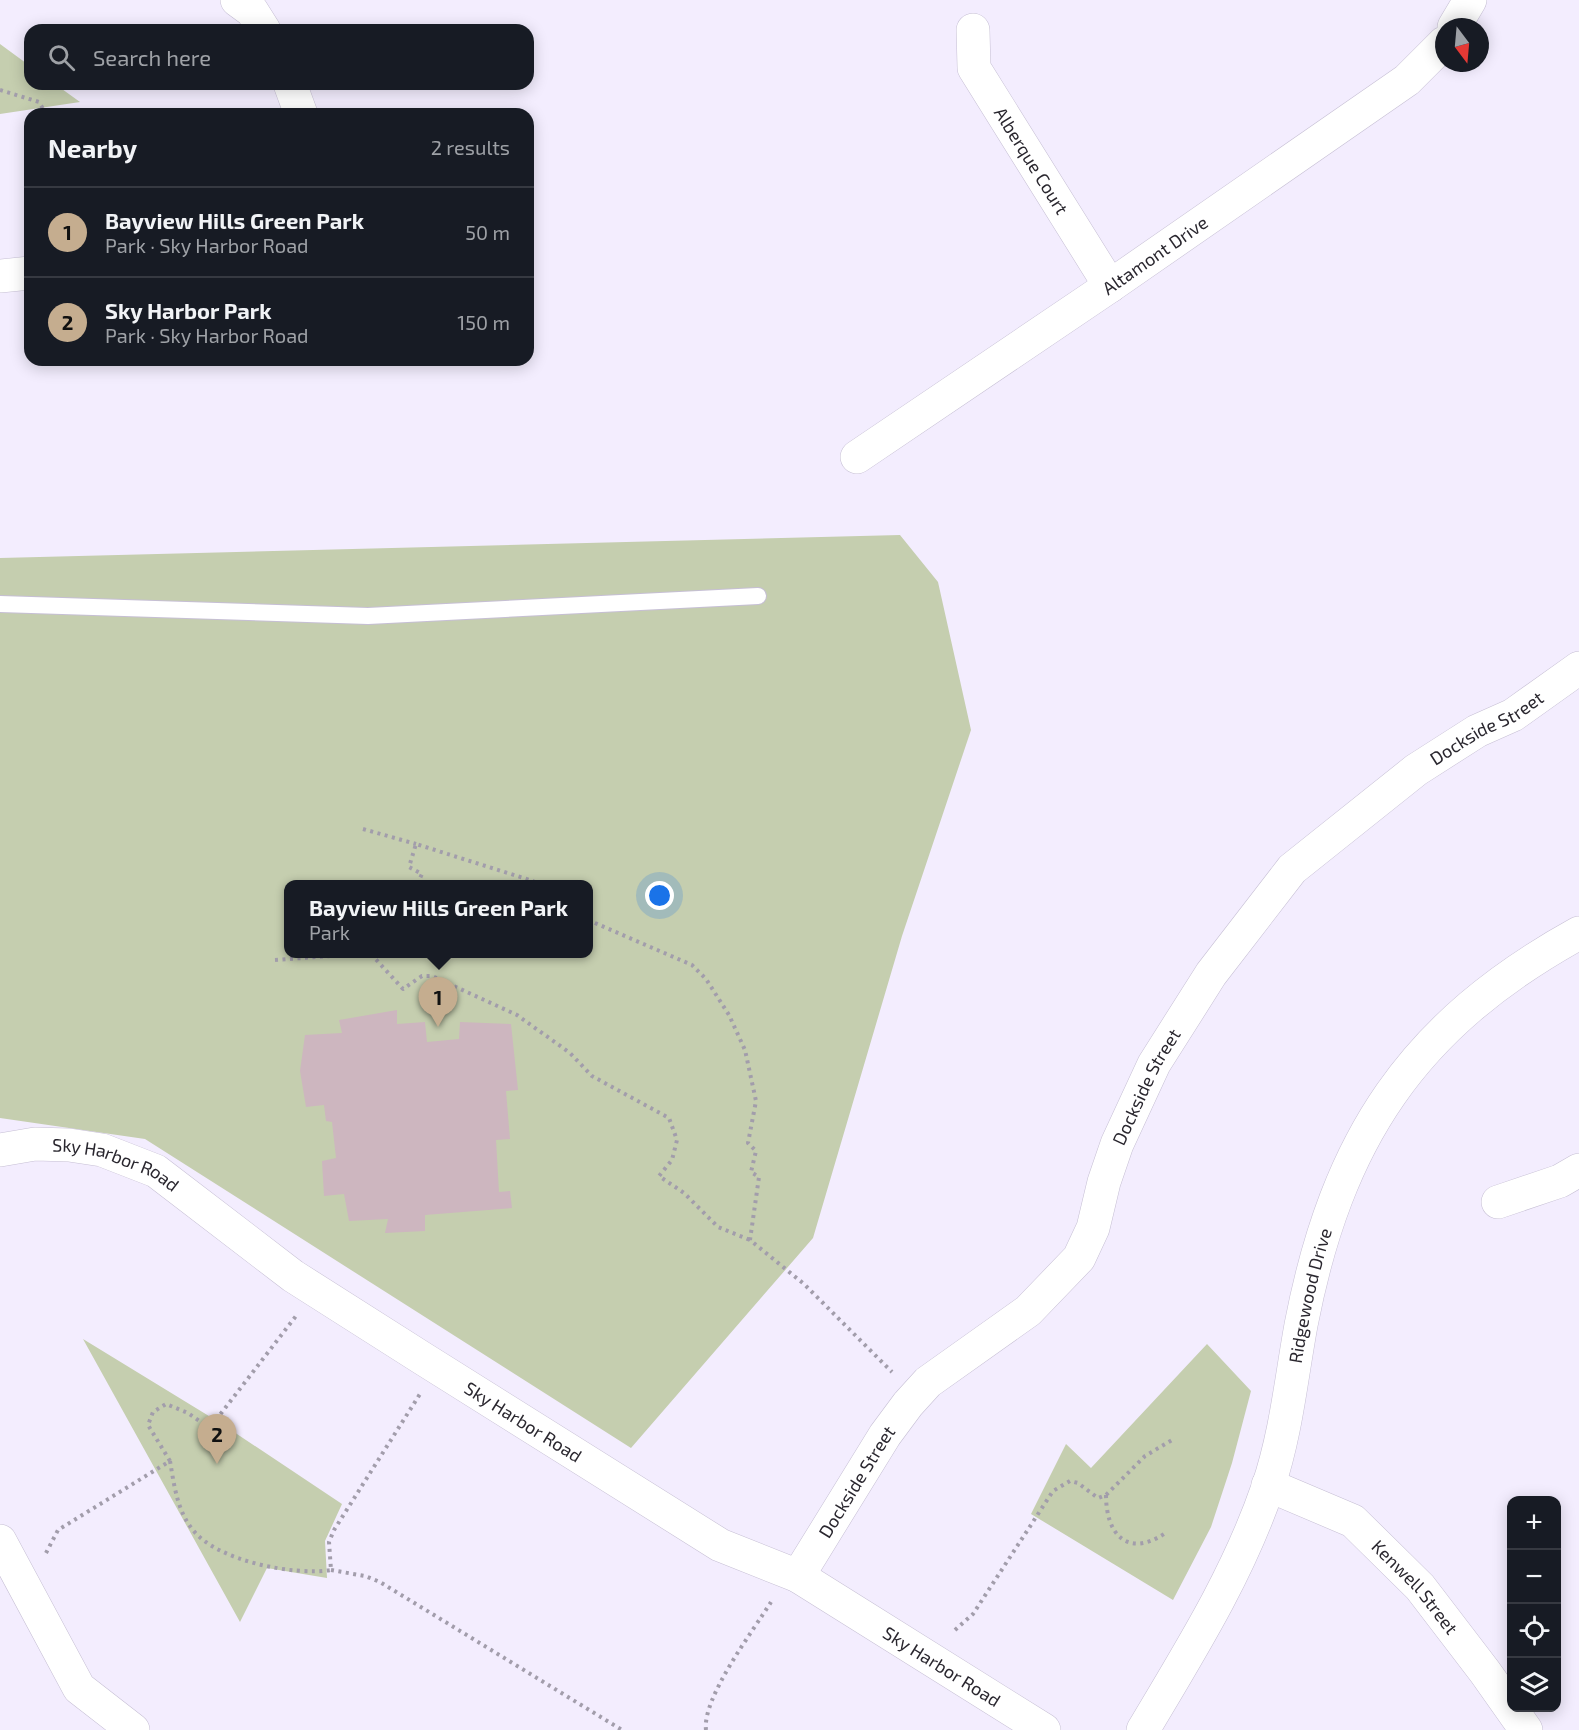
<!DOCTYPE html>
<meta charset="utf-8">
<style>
:root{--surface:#171b24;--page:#242831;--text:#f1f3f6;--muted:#9ea1a6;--line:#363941;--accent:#c5ad8f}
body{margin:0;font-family:"Exo 2",sans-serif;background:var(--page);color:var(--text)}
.controls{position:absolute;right:18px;bottom:18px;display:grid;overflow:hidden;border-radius:12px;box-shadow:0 3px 15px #0003}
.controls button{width:54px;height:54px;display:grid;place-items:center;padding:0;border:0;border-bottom:2px solid var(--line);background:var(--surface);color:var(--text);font:30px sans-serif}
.compass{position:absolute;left:1435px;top:18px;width:54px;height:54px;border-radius:50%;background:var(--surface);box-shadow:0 3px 15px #0003;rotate:164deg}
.you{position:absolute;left:660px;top:896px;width:21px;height:21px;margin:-15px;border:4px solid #fff;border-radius:50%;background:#1a73e8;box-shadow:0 0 0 9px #1a73e833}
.badge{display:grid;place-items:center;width:39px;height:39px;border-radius:50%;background:var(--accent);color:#111;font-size:20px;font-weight:700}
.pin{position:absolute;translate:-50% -50px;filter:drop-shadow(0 2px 3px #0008)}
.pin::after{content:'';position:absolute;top:32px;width:21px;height:18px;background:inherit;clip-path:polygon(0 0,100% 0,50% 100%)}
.popup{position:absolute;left:284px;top:880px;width:309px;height:78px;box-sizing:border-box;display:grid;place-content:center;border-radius:12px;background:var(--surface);filter:drop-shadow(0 2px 4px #0005);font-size:20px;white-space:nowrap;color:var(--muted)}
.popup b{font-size:22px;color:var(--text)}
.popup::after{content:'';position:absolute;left:50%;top:100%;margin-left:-12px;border:12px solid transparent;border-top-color:var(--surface)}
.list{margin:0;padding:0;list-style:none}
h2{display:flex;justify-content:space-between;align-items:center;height:78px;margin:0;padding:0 24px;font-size:26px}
h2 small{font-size:20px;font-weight:400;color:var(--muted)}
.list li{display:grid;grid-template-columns:39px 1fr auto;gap:18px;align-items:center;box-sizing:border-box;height:90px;padding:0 24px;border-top:2px solid var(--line)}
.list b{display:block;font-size:22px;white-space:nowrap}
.list p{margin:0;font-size:20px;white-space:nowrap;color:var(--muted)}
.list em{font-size:20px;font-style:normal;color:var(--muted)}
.icon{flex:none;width:33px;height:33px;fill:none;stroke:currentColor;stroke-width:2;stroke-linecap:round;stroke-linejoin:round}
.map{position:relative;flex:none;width:1579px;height:1730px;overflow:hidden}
.search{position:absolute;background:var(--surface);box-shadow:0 3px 15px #0003;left:24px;top:24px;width:510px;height:66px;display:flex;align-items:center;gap:15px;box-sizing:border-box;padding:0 21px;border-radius:18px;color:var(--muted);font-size:22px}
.panel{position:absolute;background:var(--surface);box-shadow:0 3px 15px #0003;left:24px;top:108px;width:510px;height:258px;border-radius:18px}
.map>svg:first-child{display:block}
.green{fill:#c5ceaf;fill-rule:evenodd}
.building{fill:#cdb6bf}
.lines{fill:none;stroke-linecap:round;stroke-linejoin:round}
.service-casing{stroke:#c6bfd4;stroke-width:18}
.minor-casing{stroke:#c6bfd4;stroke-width:34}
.path{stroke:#a29dab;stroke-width:4;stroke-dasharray:3 4.5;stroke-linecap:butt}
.service{stroke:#fff;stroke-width:16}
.minor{stroke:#fff;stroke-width:33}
.labels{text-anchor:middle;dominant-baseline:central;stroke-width:6;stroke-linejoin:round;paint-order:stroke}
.street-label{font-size:18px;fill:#2a272f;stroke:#f3edfe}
</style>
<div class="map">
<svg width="1579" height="1730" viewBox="0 0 1579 1730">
<rect width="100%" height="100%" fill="#f3edfe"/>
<g class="green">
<path d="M 0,44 L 30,66 L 30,84 L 55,84 L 80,102 L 0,114 Z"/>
<path d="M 900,535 L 938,582 L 971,730 L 902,936 L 813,1238 L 631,1448 L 145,1139 L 0,1118 L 0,558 ZM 288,884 L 588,884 L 588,954 L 288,954 Z"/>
<path d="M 83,1339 L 222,1424 L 342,1504 L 325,1541 L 327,1578 L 267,1568 L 240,1622 Z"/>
<path d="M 1207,1344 L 1251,1391 L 1232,1463 L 1211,1527 L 1173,1600 L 1031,1514 L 1066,1444 L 1091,1468 Z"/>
</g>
<path class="building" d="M 397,1010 L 397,1024 L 425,1022 L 427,1042 L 459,1039 L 460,1022 L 511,1024 L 518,1090 L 506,1091 L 510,1139 L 496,1140 L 499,1192 L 510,1191 L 512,1208 L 425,1215 L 425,1231 L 385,1233 L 388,1219 L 349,1221 L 344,1194 L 324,1196 L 322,1161 L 336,1158 L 332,1122 L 326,1121 L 324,1105 L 306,1107 L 300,1071 L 305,1035 L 342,1033 L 339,1020 Z"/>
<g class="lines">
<g class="service-casing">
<path id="service" d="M 0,604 L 368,616 L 758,596"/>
</g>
<g class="minor-casing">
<g id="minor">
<path d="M 237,0 L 252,11 L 264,30"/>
<path d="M 1454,27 L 1470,0"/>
<path id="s1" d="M 973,30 L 974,68 L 1110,286"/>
<path d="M 290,84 L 301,114"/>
<path d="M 0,276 L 30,273"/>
<path id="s2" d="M 857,457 L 1110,286 L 1407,80 L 1444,43"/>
<path id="s3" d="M 0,1150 L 35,1144 L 69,1145 L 102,1150 L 156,1171 L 293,1276 L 422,1358 L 720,1545 L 798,1576 L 1044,1730"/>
<path d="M 1498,1202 L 1560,1181 L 1579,1170"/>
<path id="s4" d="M 1268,1485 L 1353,1521 L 1420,1587 L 1485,1672 L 1526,1730"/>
<path d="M 0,1541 L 79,1688 L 133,1730"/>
<path id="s5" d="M 798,1576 L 885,1435 L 908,1404 L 928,1382 L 1028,1311 L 1079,1258 L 1093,1228 L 1104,1182 L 1117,1144 L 1154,1064 L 1211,974 L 1292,869 L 1416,770 L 1477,731 L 1513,715 L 1579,668"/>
<path id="s6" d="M 1143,1730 C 1190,1651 1238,1575 1268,1487 C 1286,1434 1291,1380 1301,1325 C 1337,1139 1412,1025 1579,933"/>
</g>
</g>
<g class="path">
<path d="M 0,90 L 39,102 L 46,114"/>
<path d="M 363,829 L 416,844"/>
<path d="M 417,884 L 422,874 L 409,867 L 416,844 L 533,881 L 534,884"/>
<path d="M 588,920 L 692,965 L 706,979 L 729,1015 L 745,1050 L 756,1101 L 748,1143 L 756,1151 L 751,1172 L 759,1177 L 750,1240 L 804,1284 L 892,1372"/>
<path d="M 371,954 L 403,989 L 422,976 L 432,976 L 517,1015 L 570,1053 L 592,1076 L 669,1118 L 677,1140 L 672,1160 L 659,1176 L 684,1193 L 718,1227 L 750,1240"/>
<path d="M 275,960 L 358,954"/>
<path d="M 170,1461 C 174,1484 177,1511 193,1530 C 217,1561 294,1576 331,1570 L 329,1542 L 334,1530 L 420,1394"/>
<path d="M 1106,1495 C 1106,1534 1127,1558 1164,1534"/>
<path d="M 46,1553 L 58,1530 L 170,1461 L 148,1425 L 153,1412 L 166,1404 L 188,1413 L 205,1425 L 219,1416 L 296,1316"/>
<path d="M 331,1570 L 365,1576 L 380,1582 L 622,1730"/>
<path d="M 955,1630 L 973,1614 L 1053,1491 L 1070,1481 L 1078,1483 L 1098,1498 L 1106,1495 L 1145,1456 L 1172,1440"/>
<path d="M 706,1730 C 702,1698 753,1631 771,1602"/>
</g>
<use href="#service" class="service"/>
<use href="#minor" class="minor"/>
</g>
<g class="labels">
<g class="street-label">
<text stroke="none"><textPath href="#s1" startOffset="147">Alberque Court</textPath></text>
<text stroke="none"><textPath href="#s2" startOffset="360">Altamont Drive</textPath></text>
<text stroke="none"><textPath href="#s5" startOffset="1119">Dockside Street</textPath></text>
<text stroke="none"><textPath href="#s5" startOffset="615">Dockside Street</textPath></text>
<text stroke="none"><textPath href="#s3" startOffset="120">Sky Harbor Road</textPath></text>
<text stroke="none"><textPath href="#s6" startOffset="470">Ridgewood Drive</textPath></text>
<text stroke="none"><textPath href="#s3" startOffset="606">Sky Harbor Road</textPath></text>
<text stroke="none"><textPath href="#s5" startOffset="111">Dockside Street</textPath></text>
<text stroke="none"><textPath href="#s4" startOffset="183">Kenwell Street</textPath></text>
<text stroke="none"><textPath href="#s3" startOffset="1092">Sky Harbor Road</textPath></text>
</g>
</g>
</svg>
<div class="controls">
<button>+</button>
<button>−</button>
<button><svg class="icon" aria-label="locate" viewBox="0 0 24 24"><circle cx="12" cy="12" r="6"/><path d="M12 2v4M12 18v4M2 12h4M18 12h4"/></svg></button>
<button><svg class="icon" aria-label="layers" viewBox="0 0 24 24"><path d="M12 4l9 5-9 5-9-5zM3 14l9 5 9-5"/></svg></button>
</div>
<svg class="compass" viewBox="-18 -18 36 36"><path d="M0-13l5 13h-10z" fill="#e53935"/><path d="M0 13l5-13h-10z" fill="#9ea1a6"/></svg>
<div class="you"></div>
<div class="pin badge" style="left:438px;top:1027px">1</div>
<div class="popup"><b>Bayview Hills Green Park</b>Park</div>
<div class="pin badge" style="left:217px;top:1464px">2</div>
<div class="search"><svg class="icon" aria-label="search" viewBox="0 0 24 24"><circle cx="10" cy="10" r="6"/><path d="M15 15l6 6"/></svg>Search here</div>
<section class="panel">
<h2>Nearby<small>2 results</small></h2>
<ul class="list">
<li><span class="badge">1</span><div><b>Bayview Hills Green Park</b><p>Park · Sky Harbor Road</p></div><em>50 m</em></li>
<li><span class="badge">2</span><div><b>Sky Harbor Park</b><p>Park · Sky Harbor Road</p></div><em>150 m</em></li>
</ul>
</section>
</div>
